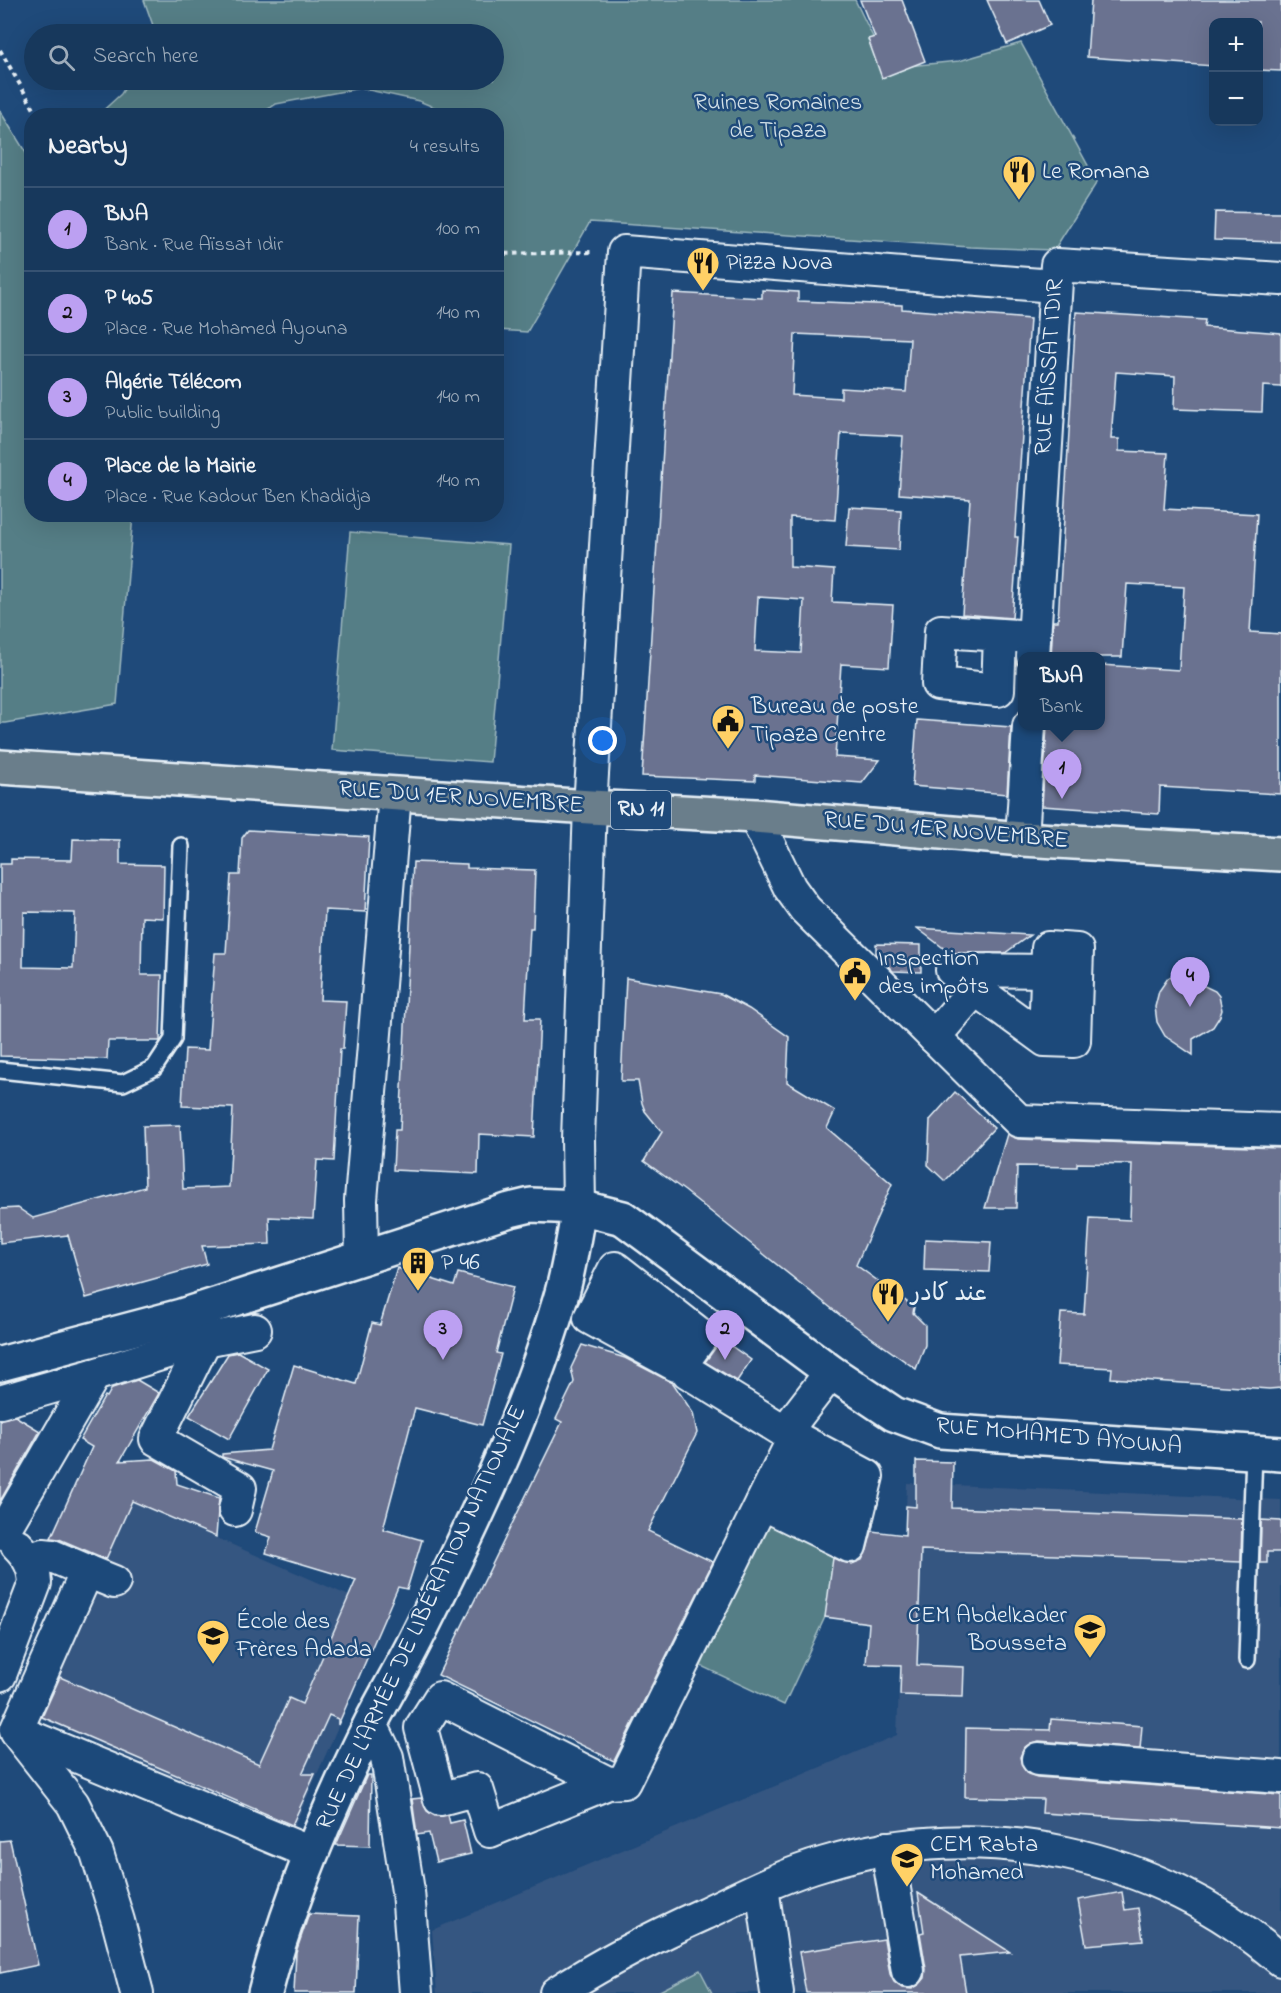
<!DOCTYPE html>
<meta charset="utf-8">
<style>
:root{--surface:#17385c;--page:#203f62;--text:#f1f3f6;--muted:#9eacbb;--line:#365272;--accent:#bca0f2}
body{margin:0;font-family:"Indie Flower","Playpen Sans Arabic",sans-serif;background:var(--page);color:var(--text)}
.controls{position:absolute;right:18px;top:18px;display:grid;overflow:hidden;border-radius:12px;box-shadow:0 6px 24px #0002}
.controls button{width:54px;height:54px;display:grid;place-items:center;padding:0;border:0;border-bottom:2px solid var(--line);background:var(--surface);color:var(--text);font:30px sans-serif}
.you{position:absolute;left:603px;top:741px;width:21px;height:21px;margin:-15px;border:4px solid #fff;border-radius:50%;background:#1a73e8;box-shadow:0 0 0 9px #1a73e833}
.badge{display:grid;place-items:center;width:39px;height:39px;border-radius:50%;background:var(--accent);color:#111;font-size:20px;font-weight:700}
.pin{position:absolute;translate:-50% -50px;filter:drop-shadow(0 2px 3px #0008)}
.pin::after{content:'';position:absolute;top:32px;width:21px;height:18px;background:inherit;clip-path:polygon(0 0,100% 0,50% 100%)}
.popup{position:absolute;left:1018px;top:652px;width:87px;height:78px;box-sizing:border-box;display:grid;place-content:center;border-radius:12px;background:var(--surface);filter:drop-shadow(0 2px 4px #0005);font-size:20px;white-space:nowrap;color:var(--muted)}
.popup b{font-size:22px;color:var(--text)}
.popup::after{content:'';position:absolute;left:50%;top:100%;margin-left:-12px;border:12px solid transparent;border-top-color:var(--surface)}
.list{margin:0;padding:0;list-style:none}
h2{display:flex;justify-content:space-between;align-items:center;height:78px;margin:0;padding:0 24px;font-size:26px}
h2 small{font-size:20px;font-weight:400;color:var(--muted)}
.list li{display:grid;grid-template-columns:39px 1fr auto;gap:18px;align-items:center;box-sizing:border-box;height:84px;padding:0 24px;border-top:2px solid var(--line)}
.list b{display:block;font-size:22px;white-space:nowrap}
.list p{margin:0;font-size:20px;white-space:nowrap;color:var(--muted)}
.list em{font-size:20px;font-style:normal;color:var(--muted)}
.icon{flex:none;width:33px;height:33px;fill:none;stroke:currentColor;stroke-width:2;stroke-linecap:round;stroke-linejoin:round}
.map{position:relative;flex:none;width:1281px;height:1993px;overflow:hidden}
.search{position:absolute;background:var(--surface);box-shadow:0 6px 24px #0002;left:24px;top:24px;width:480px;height:66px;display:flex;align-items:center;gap:15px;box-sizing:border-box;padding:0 21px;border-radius:33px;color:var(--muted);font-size:22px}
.panel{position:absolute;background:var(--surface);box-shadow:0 6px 24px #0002;left:24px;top:108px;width:480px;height:414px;border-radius:24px}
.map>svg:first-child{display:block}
.built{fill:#365681}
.green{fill:#547e86;stroke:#9eb8bf;stroke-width:1.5}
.building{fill:#6b7290;stroke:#e8f1f8;stroke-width:1.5;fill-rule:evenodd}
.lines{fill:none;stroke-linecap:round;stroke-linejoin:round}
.lane-casing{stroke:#e8f1f8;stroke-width:20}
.street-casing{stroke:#e8f1f8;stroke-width:36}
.secondary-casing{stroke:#e8f1f8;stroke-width:38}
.primary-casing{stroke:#e8f1f8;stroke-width:38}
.path{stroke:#e8f1f8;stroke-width:4;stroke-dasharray:4.5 4.5;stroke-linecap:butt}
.lane{stroke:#1f4a7a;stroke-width:15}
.street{stroke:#1f4a7a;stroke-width:32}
.secondary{stroke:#1f4a7a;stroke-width:33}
.primary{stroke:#6b7e8b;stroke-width:33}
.labels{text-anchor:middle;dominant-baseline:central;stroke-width:5;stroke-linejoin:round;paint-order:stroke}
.shield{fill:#1f4a7a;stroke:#acbfd2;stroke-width:1.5}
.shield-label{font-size:22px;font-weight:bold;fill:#e8f1f8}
.park-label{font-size:24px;fill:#d2e0e7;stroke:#1f4a7a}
.poi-label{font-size:24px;fill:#e8f1f8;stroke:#1f4a7a;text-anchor:start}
.street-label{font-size:24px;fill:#e8f1f8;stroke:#1f4a7a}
</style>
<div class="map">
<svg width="1281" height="1993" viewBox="0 0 1281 1993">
<rect width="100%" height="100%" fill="#1f4a7a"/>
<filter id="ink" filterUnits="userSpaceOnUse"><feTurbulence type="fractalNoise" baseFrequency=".0167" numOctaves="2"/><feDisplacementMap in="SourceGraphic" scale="12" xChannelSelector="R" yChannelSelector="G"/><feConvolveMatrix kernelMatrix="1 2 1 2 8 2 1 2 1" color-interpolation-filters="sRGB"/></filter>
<g filter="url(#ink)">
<g class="built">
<path d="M 77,1477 L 388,1613 L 293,1829 L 37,1717 L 104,1566 L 48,1542 Z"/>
<path d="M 907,1483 L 1281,1500 L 1281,1993 L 437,1993 L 432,1930 L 897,1735 Z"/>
</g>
<g class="green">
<path d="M 144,0 L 855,0 L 888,68 L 959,61 L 1021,43 L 1097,182 L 1054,250 L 970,247 L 590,222 L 527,332 L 497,330 L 496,116 L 453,115 L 419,101 L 360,88 L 276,104 L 259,115 L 97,116 L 121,94 L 130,80 L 494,80 L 494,34 L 156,34 Z"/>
<path d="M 0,111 L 31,161 L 32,514 L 133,515 L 117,704 L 5,723 L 0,723 Z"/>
<path d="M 350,532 L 509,545 L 490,762 L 332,750 Z"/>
<path d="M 769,1521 L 852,1559 L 784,1705 L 701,1666 Z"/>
<path d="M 700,1970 L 712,1993 L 656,1993 Z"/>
</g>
<g class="building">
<path d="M 860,0 L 902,0 L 925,61 L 882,78 L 868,39 L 875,37 Z"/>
<path d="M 987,0 L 1039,0 L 1050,25 L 1007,44 Z"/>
<path d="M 1091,0 L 1281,0 L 1281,71 L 1258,70 L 1258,22 L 1214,22 L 1214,66 L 1087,57 Z"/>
<path d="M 1215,212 L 1281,213 L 1281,242 L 1214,240 Z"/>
<path d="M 762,290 L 798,292 L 798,301 L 902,305 L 902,309 L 1030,319 L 1015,537 L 1018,537 L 1012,618 L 962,614 L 970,499 L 899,494 L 903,436 L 841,433 L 835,520 L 790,517 L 790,567 L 834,570 L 832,602 L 893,605 L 889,667 L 841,664 L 835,757 L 880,760 L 862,783 L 755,775 L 755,781 L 642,776 L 673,293 L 762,298 ZM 795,334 L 910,339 L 906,392 L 841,388 L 841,398 L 792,395 ZM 758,597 L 804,600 L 801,653 L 755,651 Z"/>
<path d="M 1076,312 L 1205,320 L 1204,327 L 1281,333 L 1281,387 L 1263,386 L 1262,412 L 1174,409 L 1175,376 L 1116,372 L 1111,439 L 1119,439 L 1119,451 L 1168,453 L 1164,509 L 1257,514 L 1250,632 L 1281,634 L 1281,794 L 1160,787 L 1159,814 L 1042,806 L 1047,726 L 1101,726 L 1101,665 L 1179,670 L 1184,587 L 1127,584 L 1122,657 L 1051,657 L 1053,621 L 1058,621 Z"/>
<path d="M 849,507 L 901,510 L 899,550 L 846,547 Z"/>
<path d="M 917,720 L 1011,727 L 1007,794 L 912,786 Z"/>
<path d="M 248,830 L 369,837 L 365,912 L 325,910 L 320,1000 L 346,1001 L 343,1049 L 340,1049 L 334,1161 L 317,1160 L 313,1219 L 269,1217 L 270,1244 L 202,1246 L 207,1264 L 86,1298 L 68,1235 L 0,1243 L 0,1209 L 18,1208 L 33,1218 L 145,1187 L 143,1126 L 180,1125 L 183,1189 L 229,1187 L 233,1108 L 182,1106 L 185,1049 L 208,1050 L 215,953 L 226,953 L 231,875 L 240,875 L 242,838 Z"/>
<path d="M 73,839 L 120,840 L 120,864 L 164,865 L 163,918 L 142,917 L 141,975 L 162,975 L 160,1041 L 108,1041 L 107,1059 L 0,1056 L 0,864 L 11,864 L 11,859 L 72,860 ZM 24,912 L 75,913 L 73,968 L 23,967 Z"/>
<path d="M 413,862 L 467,864 L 467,868 L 535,870 L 533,928 L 530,928 L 525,1019 L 540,1019 L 534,1137 L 479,1134 L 478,1174 L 393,1170 L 395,1130 L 400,1130 Z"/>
<path d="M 917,928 L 1030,935 L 1005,953 L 950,953 Z"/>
<path d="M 876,944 L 921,945 L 921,972 L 893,971 L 876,954 Z"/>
<path d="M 1197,961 L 1196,982 L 1215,991 L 1219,996 L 1222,1010 L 1220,1016 L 1213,1027 L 1193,1039 L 1193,1055 L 1165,1036 L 1157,1022 L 1155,1007 L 1159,991 L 1168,978 Z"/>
<path d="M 626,978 L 721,994 L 749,1009 L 789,1037 L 787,1082 L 835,1111 L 827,1128 L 892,1184 L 856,1265 L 914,1307 L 913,1313 L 925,1325 L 925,1345 L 916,1369 L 841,1316 L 685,1191 L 644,1161 L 662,1132 L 645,1111 L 642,1103 L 638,1081 L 621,1081 Z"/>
<path d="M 955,1092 L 994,1128 L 945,1181 L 928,1165 L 930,1120 Z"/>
<path d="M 1007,1134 L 1018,1139 L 1281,1148 L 1281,1388 L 1269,1389 L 1111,1378 L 1112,1368 L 1057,1365 L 1061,1313 L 1084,1314 L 1090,1218 L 1130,1220 L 1132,1164 L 1077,1163 L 1077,1167 L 1017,1166 L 1016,1208 L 985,1208 Z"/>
<path d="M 925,1239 L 991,1242 L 989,1272 L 924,1270 Z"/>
<path d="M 397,1268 L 454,1286 L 458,1273 L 513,1287 L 496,1353 L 501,1354 L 482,1425 L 415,1408 L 383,1529 L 422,1540 L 407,1589 L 398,1587 L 338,1725 L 338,1719 L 329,1715 L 302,1774 L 315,1774 L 292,1825 L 42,1717 L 60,1677 L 259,1764 L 289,1698 L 302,1704 L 356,1580 L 266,1553 L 271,1537 L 255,1532 L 273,1471 L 222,1457 L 222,1454 L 269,1450 L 294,1365 L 356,1384 L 372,1323 L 380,1325 Z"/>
<path d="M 720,1338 L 751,1360 L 737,1381 L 705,1362 L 716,1347 Z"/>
<path d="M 582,1345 L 625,1358 L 673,1383 L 693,1413 L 697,1433 L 648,1531 L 713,1562 L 614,1761 L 438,1675 L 562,1422 L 556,1419 L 574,1382 L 571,1368 Z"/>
<path d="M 238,1352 L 268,1369 L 229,1439 L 189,1416 L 228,1354 Z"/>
<path d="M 137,1380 L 159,1393 L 120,1461 L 154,1459 L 176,1471 L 177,1484 L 219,1498 L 216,1537 L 132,1501 L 106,1559 L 59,1539 L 51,1538 L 92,1447 L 80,1440 L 105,1396 L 107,1397 L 112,1388 Z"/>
<path d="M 15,1416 L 40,1431 L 0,1501 L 0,1419 Z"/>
<path d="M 916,1461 L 953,1462 L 952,1508 L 1242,1519 L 1241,1562 L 921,1550 L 917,1665 L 964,1667 L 963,1697 L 900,1695 L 901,1665 L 866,1664 L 869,1623 L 825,1617 L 833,1558 L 842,1562 L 852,1564 L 862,1560 L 867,1550 L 872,1531 L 905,1535 L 906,1506 L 916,1507 Z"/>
<path d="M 1261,1520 L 1281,1521 L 1281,1552 L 1267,1552 L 1267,1563 L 1260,1563 Z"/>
<path d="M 1051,1719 L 1142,1726 L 1140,1749 L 1039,1741 L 1031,1743 L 1024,1748 L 1020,1757 L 1022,1766 L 1028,1774 L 1037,1777 L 1281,1795 L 1281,1828 L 1042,1813 L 1043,1799 L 965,1797 L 966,1728 L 1050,1730 Z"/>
<path d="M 367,1775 L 371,1775 L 370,1846 L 336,1845 Z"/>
<path d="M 421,1798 L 427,1811 L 435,1816 L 448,1815 L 450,1823 L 463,1820 L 471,1854 L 436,1862 L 429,1833 L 417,1835 L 412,1799 Z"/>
<path d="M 10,1840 L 38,1965 L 0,1973 L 0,1841 Z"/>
<path d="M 1122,1892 L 1125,1910 L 1138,1908 L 1143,1940 L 1086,1945 L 1078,1900 Z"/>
<path d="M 918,1893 L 1010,1952 L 960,1957 L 966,1993 L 806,1993 L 799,1952 L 884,1939 L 890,1974 L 894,1982 L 902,1988 L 912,1989 L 920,1984 L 925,1978 L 926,1969 L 920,1933 L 924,1932 Z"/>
<path d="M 309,1914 L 359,1916 L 356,1993 L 294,1993 L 296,1952 Z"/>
</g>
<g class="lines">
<g class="lane-casing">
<g id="lane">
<path d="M 0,1070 L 123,1083 L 154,1068 L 173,1039 L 181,846"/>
<path d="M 1247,1660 L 1254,1452"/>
</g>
</g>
<g class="street-casing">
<g id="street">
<path d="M 1000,635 L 998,690 L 938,684 L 941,631 L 1034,637"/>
<path d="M 1033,656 L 1057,265 L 1281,279"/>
<path d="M 755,816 L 790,888 L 805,909 L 1019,1121 L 1281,1130"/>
<path d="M 1022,839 L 1029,726"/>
<path d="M 990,970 L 975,989 L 952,970 L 1047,971"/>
<path d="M 934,1037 L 975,989 L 1045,1040 L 1074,1041 L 1077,950 L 1048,948 L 1045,1040"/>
<path d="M 579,1207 L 578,1139 L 590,807 L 624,252 L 1054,286"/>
<path d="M 362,1258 L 361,1200 L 395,794"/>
<path d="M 603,1292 L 677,1340 L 682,1363 L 676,1365 L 590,1318 L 615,1268 L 702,1336 L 682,1363 L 688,1372 L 792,1436 L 867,1476 L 850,1546 L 762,1503"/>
<path d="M 205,1340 L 156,1439 L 240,1488 L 235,1510"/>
<path d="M 0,1402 L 94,1375"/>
<path d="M 784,1460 L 861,1500"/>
<path d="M 773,1481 L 856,1522"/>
<path d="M 2,1533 L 94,1375 L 205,1340 L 255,1330"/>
<path d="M 30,1560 L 43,1555 L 52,1556 L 87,1571 L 16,1731 L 311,1853"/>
<path d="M 87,1571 L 114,1582"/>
<path d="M 0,1675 L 35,1583 C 34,1567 29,1557 17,1545"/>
<path d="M 371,1724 L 387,1757 L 408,1891 L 416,1993"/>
<path d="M 18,1734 L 73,1804 L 97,1853 L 118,1921 L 137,1993"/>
<path d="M 1038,1759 L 1281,1777"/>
<path d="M 608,1783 L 440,1698 L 421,1728 L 440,1799 L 477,1789 L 490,1831 L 608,1783 L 624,1782 L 791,1444 L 794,1420 L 831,1372"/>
<path d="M 887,1848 L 908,1971"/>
<path d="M 762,1887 L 777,1993"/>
<path d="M 556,1993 C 602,1963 653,1937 704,1914 C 744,1895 783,1875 825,1863 C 982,1815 1158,1852 1281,1960"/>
</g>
</g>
<g class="secondary-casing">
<g id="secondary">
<path d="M 0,1364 L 181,1316 L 510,1210 L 531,1205 L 579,1207 L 623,1218 L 831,1372 L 894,1414 L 940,1431 L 1281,1454"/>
<path d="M 265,1993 C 288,1901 329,1807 371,1723 C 386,1694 402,1667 416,1639 C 471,1530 525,1418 560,1300 C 569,1270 574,1238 579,1207"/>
</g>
</g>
<g class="primary-casing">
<path id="primary" d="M 0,767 L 590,807 L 755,816 L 1022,839 L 1281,854"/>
</g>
<g class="path">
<path d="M 0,50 L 38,116"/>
<path d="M 496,254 L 593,252"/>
</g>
<use href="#lane" class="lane"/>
<use href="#street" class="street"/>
<use href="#secondary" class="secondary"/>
<use href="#primary" class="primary"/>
</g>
</g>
<defs>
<g id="restaurant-pin" transform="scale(1.725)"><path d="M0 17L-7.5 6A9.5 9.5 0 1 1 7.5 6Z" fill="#ffd166" stroke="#1f4a7a"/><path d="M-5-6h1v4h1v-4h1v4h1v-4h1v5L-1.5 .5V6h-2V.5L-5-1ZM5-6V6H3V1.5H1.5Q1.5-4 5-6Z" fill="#111"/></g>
<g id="civic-pin" transform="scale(1.725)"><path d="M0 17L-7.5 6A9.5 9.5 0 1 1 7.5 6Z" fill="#ffd166" stroke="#1f4a7a"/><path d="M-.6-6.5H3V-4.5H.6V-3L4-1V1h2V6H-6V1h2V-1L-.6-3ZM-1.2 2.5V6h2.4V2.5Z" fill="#111"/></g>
<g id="building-pin" transform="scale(1.725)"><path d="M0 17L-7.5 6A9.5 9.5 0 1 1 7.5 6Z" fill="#ffd166" stroke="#1f4a7a"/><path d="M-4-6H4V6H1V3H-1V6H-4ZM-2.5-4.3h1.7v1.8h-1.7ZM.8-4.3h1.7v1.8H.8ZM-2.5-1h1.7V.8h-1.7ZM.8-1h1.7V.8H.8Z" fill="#111"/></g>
<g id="school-pin" transform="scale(1.725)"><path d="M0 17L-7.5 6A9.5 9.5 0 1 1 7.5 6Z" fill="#ffd166" stroke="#1f4a7a"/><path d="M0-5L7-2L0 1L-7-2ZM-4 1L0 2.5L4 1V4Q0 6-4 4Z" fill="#111"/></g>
</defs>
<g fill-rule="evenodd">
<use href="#restaurant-pin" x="1019" y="172"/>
<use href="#restaurant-pin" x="703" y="263"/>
<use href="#civic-pin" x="728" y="721"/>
<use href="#civic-pin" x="855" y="973"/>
<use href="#building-pin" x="418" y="1263"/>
<use href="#restaurant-pin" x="888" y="1294"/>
<use href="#school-pin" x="1090" y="1630"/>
<use href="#school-pin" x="213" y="1636"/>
<use href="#school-pin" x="907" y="1859"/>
</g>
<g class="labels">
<rect class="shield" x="611" y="791" width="60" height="38" rx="4.5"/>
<g class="shield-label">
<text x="641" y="810">RN 11</text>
</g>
<g class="park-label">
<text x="778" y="103">Ruines Romaines<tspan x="778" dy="28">de Tipaza</tspan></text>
</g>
<g class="poi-label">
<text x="1042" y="172">Le Romana</text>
<text x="726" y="263">Pizza Nova</text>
<text x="751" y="707">Bureau de poste<tspan x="751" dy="28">Tipaza Centre</tspan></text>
<text x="878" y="959">Inspection<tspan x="878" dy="28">des impôts</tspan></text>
<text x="441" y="1263">P 46</text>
<text x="911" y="1294">عند كادر</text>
<text x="1067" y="1616" text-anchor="end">CEM Abdelkader<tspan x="1067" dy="28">Bousseta</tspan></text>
<text x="236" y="1622">École des<tspan x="236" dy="28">Frères Adada</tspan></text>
<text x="930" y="1845">CEM Rabta<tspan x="930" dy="28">Mohamed</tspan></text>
</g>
<g class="street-label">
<text transform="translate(1050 367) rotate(-86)">RUE AÏSSAT IDIR</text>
<text transform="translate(461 798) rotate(4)">RUE DU 1ER NOVEMBRE</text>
<text transform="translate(946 831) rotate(5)">RUE DU 1ER NOVEMBRE</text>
<text transform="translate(1059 1437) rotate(5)">RUE MOHAMED AYOUNA</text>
<text transform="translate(422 1618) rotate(-65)">RUE DE L'ARMÉE DE LIBÉRATION NATIONALE</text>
</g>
</g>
</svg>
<div class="controls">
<button>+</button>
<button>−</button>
</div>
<div class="you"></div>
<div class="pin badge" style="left:1062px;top:799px">1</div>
<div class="popup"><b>BNA</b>Bank</div>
<div class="pin badge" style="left:725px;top:1360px">2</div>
<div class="pin badge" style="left:443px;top:1360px">3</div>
<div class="pin badge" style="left:1190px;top:1007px">4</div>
<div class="search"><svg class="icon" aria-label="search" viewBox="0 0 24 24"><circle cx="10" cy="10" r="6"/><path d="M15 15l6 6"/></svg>Search here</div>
<section class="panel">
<h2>Nearby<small>4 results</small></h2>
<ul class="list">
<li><span class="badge">1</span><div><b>BNA</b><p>Bank · Rue Aïssat Idir</p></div><em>100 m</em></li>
<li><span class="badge">2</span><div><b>P 405</b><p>Place · Rue Mohamed Ayouna</p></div><em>140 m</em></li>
<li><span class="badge">3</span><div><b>Algérie Télécom</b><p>Public building</p></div><em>140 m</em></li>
<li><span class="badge">4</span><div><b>Place de la Mairie</b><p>Place · Rue Kadour Ben Khadidja</p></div><em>140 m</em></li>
</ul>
</section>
</div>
